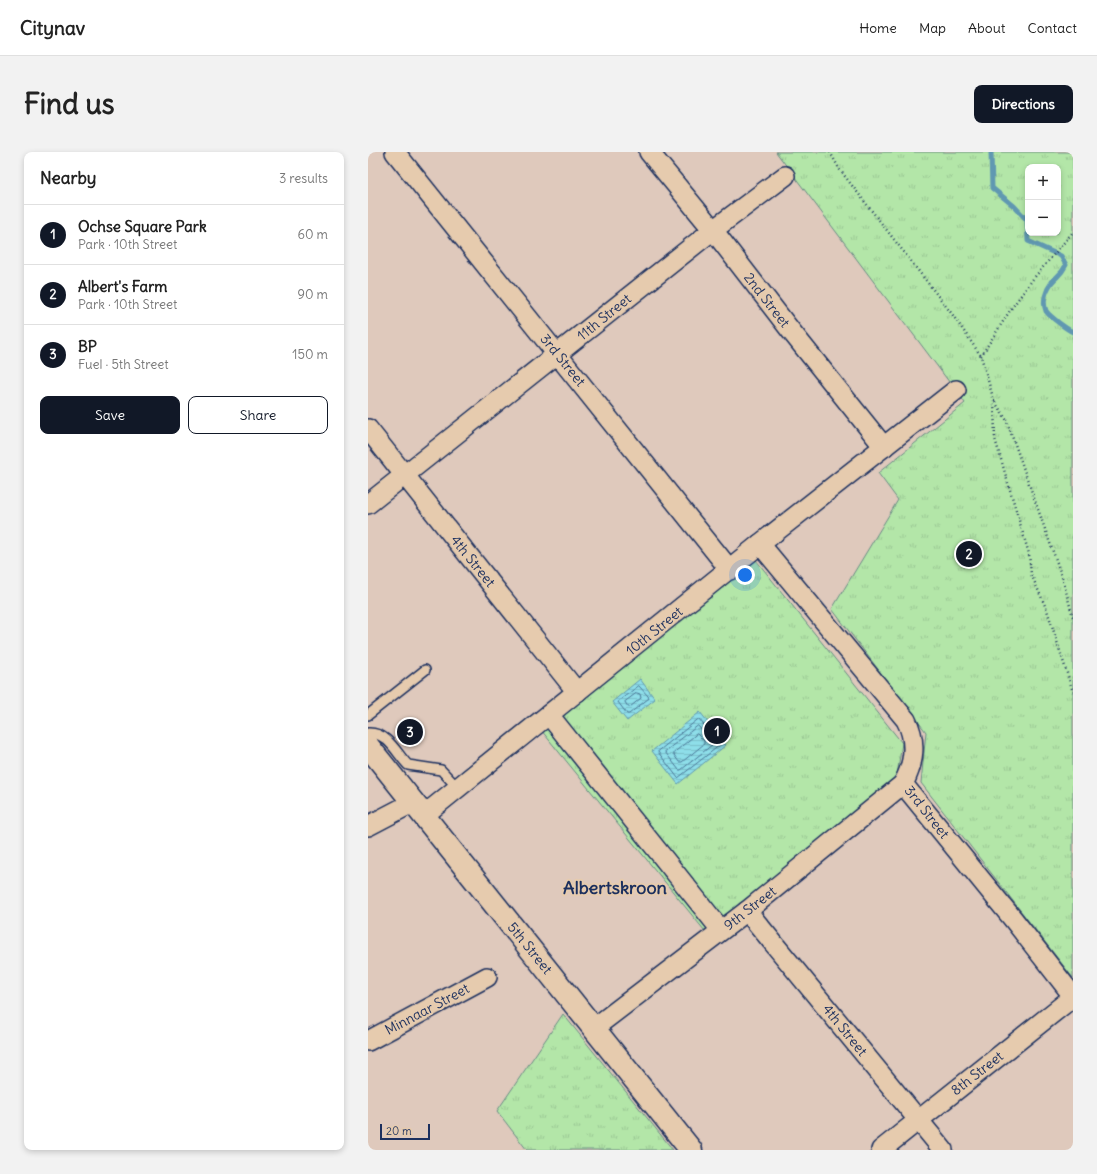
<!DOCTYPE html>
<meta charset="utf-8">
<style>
:root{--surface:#fff;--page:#f2f2f2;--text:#222;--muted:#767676;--line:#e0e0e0;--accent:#111827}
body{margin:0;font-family:Delius,sans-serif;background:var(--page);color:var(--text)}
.controls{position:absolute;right:12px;top:12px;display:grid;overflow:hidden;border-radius:8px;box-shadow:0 2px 6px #0003}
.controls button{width:36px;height:36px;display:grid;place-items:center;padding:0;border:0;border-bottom:1px solid var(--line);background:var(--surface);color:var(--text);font:20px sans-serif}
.scale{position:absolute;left:12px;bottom:10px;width:50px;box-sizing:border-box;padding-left:4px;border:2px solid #1b2f5e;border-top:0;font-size:11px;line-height:14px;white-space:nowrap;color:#1b2f5e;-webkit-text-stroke:3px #e6cbae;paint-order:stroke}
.you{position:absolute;left:377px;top:423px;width:14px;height:14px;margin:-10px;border:3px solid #fff;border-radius:50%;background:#1a73e8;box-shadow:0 0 0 6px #1a73e833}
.badge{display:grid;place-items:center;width:26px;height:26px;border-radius:50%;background:var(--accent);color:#fff;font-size:13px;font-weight:700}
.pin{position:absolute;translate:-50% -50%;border:2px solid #fff;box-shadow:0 1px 4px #0006}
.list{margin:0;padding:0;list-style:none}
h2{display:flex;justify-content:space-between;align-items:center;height:52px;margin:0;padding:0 16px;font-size:17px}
h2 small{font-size:13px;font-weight:400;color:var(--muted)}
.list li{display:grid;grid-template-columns:26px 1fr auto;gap:12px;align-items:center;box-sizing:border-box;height:60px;padding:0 16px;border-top:1px solid var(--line)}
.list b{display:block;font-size:15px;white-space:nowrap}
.list p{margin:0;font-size:13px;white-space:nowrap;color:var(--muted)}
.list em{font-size:13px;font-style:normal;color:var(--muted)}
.actions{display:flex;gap:8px;padding:12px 16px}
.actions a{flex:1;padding:9px 0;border:1px solid var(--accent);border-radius:8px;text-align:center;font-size:14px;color:var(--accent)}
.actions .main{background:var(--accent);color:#fff}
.map{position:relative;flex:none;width:705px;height:998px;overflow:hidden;border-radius:8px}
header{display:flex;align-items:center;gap:24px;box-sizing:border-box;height:56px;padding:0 20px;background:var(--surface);border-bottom:1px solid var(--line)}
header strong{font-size:19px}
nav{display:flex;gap:22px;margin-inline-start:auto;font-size:14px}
.intro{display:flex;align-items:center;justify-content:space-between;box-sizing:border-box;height:96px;padding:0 24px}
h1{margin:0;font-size:28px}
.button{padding:10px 18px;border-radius:8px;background:var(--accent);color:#fff;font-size:14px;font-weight:700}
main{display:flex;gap:24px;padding:0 24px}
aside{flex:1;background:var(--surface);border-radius:8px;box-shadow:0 2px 6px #0003}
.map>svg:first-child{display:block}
.park{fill:url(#park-tufts);stroke:#678a83;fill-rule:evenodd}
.water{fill:url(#water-rules);stroke:#6098b1}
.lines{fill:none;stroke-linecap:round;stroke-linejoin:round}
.shore{stroke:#497596;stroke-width:1}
.stream{stroke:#6098b1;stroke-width:5}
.service-casing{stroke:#1b2f5e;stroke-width:12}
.minor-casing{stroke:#1b2f5e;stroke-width:22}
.secondary-casing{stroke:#1b2f5e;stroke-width:25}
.path{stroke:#1b2f5e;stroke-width:2.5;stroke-dasharray:1 3;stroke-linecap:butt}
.service{stroke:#e6cbae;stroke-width:9}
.minor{stroke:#e6cbae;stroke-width:19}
.secondary{stroke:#e6cbae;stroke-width:22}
.labels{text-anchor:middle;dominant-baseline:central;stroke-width:4;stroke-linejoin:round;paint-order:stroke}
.street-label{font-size:14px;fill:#1b2f5e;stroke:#e6cbae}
.district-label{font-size:18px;font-weight:bold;fill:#1b2f5e;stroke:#e6cbae}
</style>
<header>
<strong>Citynav</strong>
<nav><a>Home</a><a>Map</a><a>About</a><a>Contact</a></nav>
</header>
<div class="intro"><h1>Find us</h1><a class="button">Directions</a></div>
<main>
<aside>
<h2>Nearby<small>3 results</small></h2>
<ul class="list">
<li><span class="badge">1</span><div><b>Ochse Square Park</b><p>Park · 10th Street</p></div><em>60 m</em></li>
<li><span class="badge">2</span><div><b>Albert's Farm</b><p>Park · 10th Street</p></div><em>90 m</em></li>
<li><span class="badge">3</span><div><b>BP</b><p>Fuel · 5th Street</p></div><em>150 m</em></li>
</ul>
<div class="actions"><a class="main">Save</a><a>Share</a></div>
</aside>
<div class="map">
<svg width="705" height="998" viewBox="0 0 705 998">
<defs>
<pattern id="park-tufts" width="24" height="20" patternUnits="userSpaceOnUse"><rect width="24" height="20" fill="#b3e6a8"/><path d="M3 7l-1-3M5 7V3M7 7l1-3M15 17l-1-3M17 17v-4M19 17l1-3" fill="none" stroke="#99c693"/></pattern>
<pattern id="water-rules" width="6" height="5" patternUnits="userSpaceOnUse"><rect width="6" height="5" fill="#8edee9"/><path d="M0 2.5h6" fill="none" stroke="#7abfca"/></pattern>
</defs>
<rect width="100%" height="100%" fill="#dfc9bc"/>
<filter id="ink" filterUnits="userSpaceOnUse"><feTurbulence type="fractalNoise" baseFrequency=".025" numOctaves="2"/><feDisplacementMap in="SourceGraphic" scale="8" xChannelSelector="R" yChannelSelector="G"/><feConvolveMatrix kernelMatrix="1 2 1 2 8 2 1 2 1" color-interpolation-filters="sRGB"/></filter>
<g filter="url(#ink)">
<g class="park">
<path d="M 408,0 L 705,0 L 705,826 L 553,631 L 558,580 L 464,457 L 530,348 L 510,321 L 597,251 ZM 660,15 L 690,15 L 690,81 L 660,81 Z"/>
<path d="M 376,393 L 534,591 L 526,642 L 341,784 L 164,567 Z"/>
<path d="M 195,862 L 305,998 L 159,998 L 129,959 Z"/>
</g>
<g class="water">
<path d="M 272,527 L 287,547 L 259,569 L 244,550 Z"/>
<path d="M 332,560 L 358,593 L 310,632 L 284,599 Z"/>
</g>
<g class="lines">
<g class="shore">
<path d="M 271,534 L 280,544 L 281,546 L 261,562 L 259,562 L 250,550 Z"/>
<path d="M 269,541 L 272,542 L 273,546 L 262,555 L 260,555 L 257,550 Z"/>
<path d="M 331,567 L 352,593 L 310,626 L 290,600 Z"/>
<path d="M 330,574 L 344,590 L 345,592 L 313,618 L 311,618 L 297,600 Z"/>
<path d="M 329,582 L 336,589 L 336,592 L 314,610 L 311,610 L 306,603 L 306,601 Z"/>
</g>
<path class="stream" d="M 623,0 L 624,36 L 646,54 L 659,68 L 660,89 L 693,104 L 698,113 C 693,123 690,123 684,130 C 678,138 674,149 678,159 C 682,165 699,177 705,180"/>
<g class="service-casing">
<g id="service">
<path d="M 0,563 L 57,518"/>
<path d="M 0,581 C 20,580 28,601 40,613 L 73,618 L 90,636"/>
</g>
</g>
<g class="minor-casing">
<g id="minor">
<path d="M 27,0 L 362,418"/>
<path d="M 281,0 L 345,78 L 423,179 L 516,295"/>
<path d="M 0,277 L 209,540"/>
<path d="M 0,352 L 345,78 L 417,24"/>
<path d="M 392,392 L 538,568 C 549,589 546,612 535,632 L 645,767 L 705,844"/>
<path d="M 181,563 L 353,778"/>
<path d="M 55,664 L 392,392 L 588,238"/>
<path d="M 0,674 L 44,651"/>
<path d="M 379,759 L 575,998"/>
<path d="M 226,876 L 379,759 L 535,632"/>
<path d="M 0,889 L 119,825"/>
<path d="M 513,998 L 705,845"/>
</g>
</g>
<g class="secondary-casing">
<path id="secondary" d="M 0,594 L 323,998"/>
</g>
<g class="path">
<path d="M 462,0 L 472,18 L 584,162 L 613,204 L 626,249 L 627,287 L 661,402 L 663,422 L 679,458 L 705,540"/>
<path d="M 613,204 L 643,157 L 665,127 L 705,80"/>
<path d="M 627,250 L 638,267 L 694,425 L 705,465"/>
</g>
<use href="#service" class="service"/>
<use href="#minor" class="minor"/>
<use href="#secondary" class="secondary"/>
</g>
</g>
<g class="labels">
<g class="street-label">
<text transform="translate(399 148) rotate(52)">2nd Street</text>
<text transform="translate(236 165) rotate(-39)">11th Street</text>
<text transform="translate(195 208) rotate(51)">3rd Street</text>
<text transform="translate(105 409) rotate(51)">4th Street</text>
<text transform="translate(286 479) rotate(-39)">10th Street</text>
<text transform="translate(559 660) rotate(52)">3rd Street</text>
<text transform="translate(382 756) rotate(-38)">9th Street</text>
<text transform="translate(162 796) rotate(51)">5th Street</text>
<text transform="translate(59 857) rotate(-28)">Minnaar Street</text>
<text transform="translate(477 878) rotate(51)">4th Street</text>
<text transform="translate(609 921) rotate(-38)">8th Street</text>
</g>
<g class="district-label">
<text x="247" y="735">Albertskroon</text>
</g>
</g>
</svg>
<div class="controls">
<button>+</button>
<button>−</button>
</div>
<div class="scale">20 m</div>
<div class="you"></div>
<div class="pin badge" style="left:349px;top:579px">1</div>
<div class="pin badge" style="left:601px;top:402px">2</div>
<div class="pin badge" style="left:42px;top:580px">3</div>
</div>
</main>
